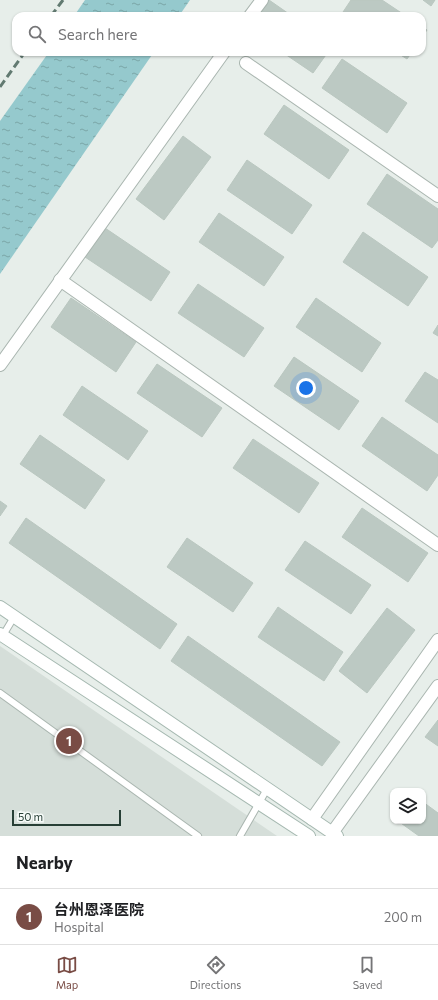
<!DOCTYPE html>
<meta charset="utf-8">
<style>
:root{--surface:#fff;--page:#f6f6f6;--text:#202124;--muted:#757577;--line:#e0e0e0;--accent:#794c45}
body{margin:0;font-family:Commissioner,"Noto Sans SC",sans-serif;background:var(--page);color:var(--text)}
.controls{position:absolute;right:12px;bottom:12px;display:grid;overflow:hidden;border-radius:8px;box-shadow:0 1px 3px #0004}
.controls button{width:36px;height:36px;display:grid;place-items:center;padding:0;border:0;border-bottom:1px solid var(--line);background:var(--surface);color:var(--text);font:20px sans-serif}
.scale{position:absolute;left:12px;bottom:10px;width:109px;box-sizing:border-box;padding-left:4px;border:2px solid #273f36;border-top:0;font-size:11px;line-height:14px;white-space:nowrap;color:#273f36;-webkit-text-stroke:3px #f7fbf9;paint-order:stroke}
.you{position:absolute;left:306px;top:388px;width:14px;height:14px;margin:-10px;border:3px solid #fff;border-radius:50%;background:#1a73e8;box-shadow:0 0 0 6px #1a73e833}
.badge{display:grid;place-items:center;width:26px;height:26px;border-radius:50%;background:var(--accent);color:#fff;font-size:13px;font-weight:700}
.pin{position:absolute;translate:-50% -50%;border:2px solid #fff;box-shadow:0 1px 4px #0006}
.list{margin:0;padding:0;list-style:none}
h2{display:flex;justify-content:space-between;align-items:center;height:52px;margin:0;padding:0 16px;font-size:17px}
h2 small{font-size:13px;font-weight:400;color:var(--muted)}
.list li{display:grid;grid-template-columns:26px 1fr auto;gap:12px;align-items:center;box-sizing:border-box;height:56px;padding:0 16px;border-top:1px solid var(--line)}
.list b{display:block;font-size:15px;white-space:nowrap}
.list p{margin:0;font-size:13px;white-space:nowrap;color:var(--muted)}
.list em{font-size:13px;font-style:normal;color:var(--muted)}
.icon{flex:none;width:22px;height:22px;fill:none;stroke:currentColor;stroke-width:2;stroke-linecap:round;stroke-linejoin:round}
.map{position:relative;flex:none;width:438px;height:836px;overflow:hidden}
.search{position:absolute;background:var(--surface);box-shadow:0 1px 3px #0004;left:12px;right:12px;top:12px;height:44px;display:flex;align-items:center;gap:10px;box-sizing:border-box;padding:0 14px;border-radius:12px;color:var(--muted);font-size:15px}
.sheet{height:108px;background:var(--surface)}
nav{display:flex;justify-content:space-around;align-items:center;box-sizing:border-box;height:56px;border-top:1px solid var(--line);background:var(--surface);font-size:11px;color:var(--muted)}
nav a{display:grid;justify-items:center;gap:2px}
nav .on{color:var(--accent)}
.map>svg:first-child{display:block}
.built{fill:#d5ded9}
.water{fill:url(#water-ripples)}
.building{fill:#bcc9c3;stroke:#bac7c0}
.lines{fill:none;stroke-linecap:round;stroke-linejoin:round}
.service-casing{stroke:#aab6b0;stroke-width:8}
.minor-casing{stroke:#aab6b0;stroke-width:14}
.secondary-casing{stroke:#a6b9b1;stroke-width:14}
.service{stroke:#fff;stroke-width:6}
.minor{stroke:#fff;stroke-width:12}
.secondary{stroke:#fff;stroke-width:12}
.rail{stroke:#627a71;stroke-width:3;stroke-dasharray:8 4;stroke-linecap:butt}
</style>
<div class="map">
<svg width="438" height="836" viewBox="0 0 438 836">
<defs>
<pattern id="water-ripples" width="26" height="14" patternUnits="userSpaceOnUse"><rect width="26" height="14" fill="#95c9cd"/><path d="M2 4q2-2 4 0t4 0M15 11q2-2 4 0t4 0" fill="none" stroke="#7aa5a7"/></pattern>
</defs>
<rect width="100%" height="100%" fill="#e7eeea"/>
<path class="built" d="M 0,646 L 277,836 L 0,836 Z"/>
<g class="water">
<path d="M 85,0 L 190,0 L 179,16 L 74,16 Z"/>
<path d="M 49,52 L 154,52 L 0,274 L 0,121 Z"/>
</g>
<g class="building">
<path d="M 268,0 L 269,0 L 292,16 L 257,16 Z"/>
<path d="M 351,0 L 382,0 L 406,16 L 343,16 L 341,15 Z"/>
<path d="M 423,0 L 435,0 L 431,6 Z"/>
<path d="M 422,27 L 427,30 L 422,37 Z"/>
<path d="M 282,52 L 328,52 L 313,73 Z"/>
<path d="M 396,52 L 412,52 L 407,59 Z"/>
<path d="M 342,59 L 407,103 L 387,133 L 322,88 Z"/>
<path d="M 284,105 L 349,150 L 329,179 L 264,134 Z"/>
<path d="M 183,136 L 211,157 L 164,220 L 136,199 Z"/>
<path d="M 247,160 L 312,205 L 292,234 L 227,190 Z"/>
<path d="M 387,174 L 438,209 L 438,240 L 432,248 L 367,204 Z"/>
<path d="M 219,213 L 284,257 L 264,286 L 199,242 Z"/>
<path d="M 105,228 L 170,272 L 151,301 L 85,257 Z"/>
<path d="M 363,232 L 428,277 L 408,306 L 343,262 Z"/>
<path d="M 198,284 L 264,328 L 244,357 L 178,313 Z"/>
<path d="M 71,298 L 136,342 L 116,372 L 51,327 Z"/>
<path d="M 316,298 L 381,343 L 362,372 L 296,327 Z"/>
<path d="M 438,325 L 438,336 L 433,333 Z"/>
<path d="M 294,357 L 359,401 L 339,430 L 274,386 Z"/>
<path d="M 157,364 L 222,408 L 202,437 L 137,393 Z"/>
<path d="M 425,372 L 438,380 L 438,423 L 405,401 Z"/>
<path d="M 82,386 L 148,431 L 128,460 L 63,415 Z"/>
<path d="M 382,417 L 438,455 L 438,475 L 427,491 L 362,446 Z"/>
<path d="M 40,435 L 105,480 L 85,509 L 20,464 Z"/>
<path d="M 253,439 L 319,483 L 299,513 L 233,468 Z"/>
<path d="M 0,501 L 7,506 L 0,516 Z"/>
<path d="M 362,508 L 428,553 L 408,582 L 342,537 Z"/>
<path d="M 26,518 L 177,624 L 160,649 L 9,543 Z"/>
<path d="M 187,538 L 253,583 L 233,612 L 167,567 Z"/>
<path d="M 305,541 L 371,585 L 351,614 L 285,570 Z"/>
<path d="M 278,607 L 343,652 L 324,681 L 258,637 Z"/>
<path d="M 387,608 L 415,630 L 367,693 L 339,671 Z"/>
<path d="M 188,636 L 340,742 L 322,766 L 171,661 Z"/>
<path d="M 438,720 L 438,746 L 425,737 Z"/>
<path d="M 423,802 L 438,813 L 438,836 L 419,836 L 398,821 L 423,821 Z"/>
</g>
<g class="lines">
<g class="service-casing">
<g id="service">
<path d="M 2,637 L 14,617"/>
<path d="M 0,693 L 198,836"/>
<path d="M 240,836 L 267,789"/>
</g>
</g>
<g class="minor-casing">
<g id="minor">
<path d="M 250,16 L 262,0"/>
<path d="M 246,63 L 438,196"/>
<path d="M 60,280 L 438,545"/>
<path d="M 0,365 L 224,52"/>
<path d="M 312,819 L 438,640"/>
<path d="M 332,833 L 438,686"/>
</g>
</g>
<g class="secondary-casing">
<g id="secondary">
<path d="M 0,607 L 337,836"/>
<path d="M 0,634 L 309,836"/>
</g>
</g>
<use href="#service" class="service"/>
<use href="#minor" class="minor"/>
<use href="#secondary" class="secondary"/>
<g class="rail">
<path d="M 51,16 L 63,0"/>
<path d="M 0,87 L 25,52"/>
</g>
</g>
</svg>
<div class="controls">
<button><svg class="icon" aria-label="layers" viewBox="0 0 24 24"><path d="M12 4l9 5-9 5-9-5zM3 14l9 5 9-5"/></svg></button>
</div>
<div class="scale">50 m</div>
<div class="you"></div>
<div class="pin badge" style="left:69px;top:741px">1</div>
<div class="search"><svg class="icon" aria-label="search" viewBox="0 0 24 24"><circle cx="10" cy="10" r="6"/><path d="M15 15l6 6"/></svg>Search here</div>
</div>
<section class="sheet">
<h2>Nearby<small></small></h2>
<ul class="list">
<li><span class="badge">1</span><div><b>台州恩泽医院</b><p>Hospital</p></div><em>200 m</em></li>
</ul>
</section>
<nav>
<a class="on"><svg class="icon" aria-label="map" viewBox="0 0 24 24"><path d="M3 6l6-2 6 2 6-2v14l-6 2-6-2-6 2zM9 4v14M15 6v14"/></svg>Map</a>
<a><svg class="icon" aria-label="directions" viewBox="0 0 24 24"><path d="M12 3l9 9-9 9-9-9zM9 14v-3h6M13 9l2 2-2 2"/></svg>Directions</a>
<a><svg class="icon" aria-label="saved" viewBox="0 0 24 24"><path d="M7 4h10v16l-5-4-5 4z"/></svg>Saved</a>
</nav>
